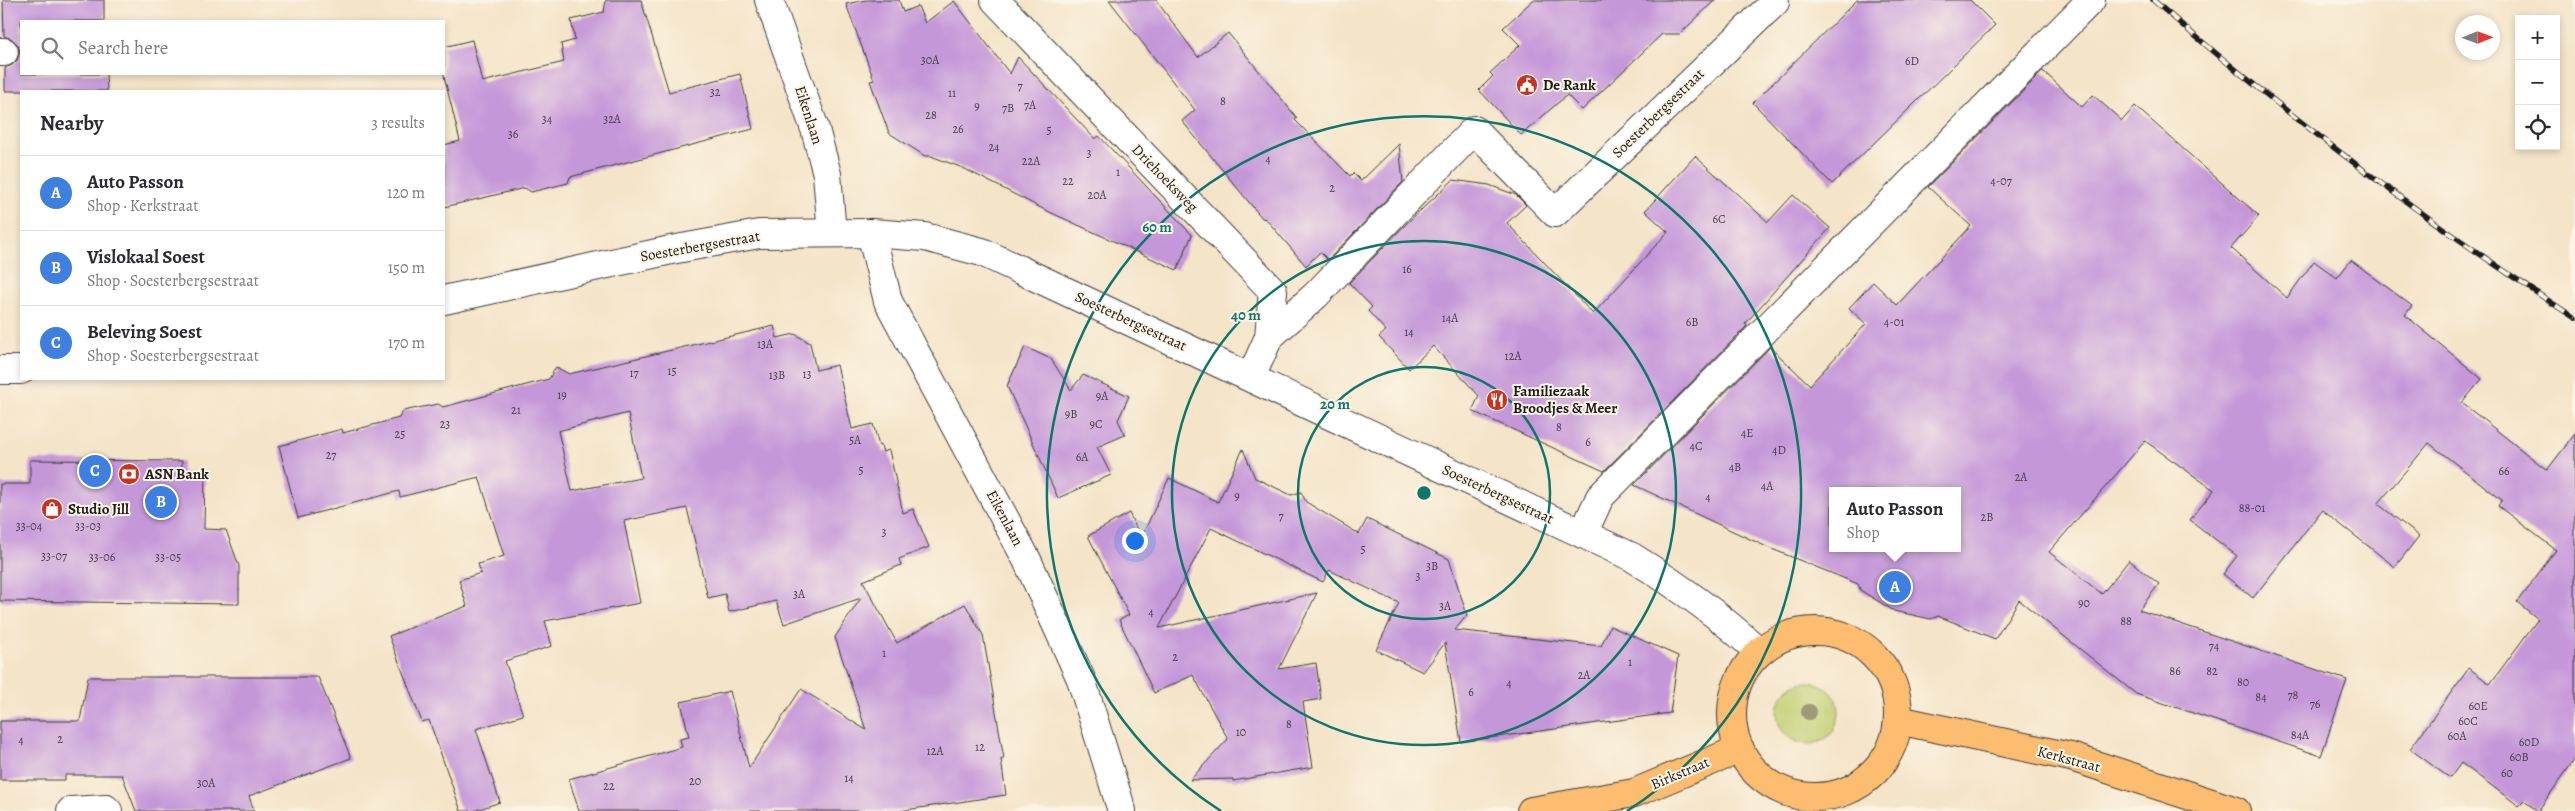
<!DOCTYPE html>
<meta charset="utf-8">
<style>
:root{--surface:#fff;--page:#f7f7f7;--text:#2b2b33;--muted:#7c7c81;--line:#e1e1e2;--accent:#c8321e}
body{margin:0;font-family:Alegreya,serif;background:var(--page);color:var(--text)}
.controls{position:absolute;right:15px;top:15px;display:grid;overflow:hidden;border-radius:0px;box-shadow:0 2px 8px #0003}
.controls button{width:45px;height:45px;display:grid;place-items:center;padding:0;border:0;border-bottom:1px solid var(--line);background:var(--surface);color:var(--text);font:25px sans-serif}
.compass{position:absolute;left:2455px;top:15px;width:45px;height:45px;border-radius:50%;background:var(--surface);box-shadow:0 2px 8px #0003;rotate:89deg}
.you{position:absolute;left:1134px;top:540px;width:18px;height:18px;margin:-12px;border:4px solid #fff;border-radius:50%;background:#1a73e8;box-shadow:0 0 0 8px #1a73e833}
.badge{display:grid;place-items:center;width:32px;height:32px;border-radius:50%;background:var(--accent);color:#fff;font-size:16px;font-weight:700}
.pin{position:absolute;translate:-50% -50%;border:2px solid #fff;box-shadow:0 1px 5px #0006}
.popup{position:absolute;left:1829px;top:487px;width:132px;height:65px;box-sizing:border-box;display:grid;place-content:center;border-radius:0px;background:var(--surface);filter:drop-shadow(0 1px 4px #0005);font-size:16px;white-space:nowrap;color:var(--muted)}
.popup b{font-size:19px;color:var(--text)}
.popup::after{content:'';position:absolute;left:50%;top:100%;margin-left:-10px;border:10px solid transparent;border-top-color:var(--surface)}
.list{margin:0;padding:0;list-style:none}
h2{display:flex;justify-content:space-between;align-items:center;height:65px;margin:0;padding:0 20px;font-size:21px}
h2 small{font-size:16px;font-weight:400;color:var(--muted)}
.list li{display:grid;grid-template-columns:32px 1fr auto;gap:15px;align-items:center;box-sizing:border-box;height:75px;padding:0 20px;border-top:1px solid var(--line)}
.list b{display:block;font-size:19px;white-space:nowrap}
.list p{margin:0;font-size:16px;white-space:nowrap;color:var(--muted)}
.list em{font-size:16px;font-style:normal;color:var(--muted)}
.icon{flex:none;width:28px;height:28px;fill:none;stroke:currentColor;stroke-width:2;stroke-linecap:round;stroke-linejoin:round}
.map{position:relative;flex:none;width:2575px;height:811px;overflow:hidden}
.search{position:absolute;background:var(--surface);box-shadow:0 2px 8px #0003;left:20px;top:20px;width:425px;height:55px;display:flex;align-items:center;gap:12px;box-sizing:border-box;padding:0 18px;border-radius:0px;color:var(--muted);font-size:19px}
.panel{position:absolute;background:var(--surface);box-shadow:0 2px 8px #0003;left:20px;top:90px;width:425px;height:290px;border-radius:0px}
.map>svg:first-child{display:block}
.grass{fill:#c1cf71;stroke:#6e7646}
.building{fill:#c497d9;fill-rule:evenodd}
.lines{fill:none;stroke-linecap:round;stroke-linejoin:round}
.minor-casing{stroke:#3c3a36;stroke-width:30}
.major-casing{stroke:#3c3a36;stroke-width:30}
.minor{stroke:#fff;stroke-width:28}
.major{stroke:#fcbd6f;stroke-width:28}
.rail-casing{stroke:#1c1c1c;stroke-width:5.5}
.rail{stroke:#fcf5e5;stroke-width:4;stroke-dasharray:11;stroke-linecap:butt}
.tree{fill:#9d997a}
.ring{fill:none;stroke:#0f766e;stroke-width:2.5}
.labels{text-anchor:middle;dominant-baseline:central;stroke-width:4;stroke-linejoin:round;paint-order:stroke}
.number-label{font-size:12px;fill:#463b4b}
.poi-label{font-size:15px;font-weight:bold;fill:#1c1c1c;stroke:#fcf5e5;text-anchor:start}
.street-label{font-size:15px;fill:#1c1c1c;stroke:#fcf5e5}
.centre{fill:#0f766e;stroke:#fcf5e5;stroke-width:2.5}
.ring-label{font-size:15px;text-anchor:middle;font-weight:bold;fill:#0f766e;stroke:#fcf5e5;stroke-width:4;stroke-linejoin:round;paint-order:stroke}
</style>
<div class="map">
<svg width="2575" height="811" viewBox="0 0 2575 811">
<rect width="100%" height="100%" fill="#fcf5e5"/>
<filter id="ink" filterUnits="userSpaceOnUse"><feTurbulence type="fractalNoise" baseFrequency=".02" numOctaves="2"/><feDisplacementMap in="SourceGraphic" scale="10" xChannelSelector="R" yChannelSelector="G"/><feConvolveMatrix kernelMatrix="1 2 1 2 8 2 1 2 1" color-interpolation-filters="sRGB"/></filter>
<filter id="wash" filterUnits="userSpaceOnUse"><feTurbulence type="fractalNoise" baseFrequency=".0096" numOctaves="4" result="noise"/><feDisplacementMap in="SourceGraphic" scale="20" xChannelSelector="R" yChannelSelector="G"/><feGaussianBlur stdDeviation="1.12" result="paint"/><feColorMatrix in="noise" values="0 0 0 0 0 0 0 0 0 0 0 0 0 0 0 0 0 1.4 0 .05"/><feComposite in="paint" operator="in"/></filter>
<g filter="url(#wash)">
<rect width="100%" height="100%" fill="#f4e4c8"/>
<circle class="grass" cx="1808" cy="713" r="31"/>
<g id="blocks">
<g class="building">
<path d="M 3,0 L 104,0 L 104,21 L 21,21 L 21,74 L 106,74 L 107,91 L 5,91 L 5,68 L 12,65 L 17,60 L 20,52 L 18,45 L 12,39 L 4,36 Z"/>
<path d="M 606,0 L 641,0 L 669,92 L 740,74 L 753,129 L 570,177 L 568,183 L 531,192 L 525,188 L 444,207 L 444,145 L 460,141 L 444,76 L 444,47 L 472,40 L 482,82 L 564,62 L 561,44 L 575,40 L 571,20 L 604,12 Z"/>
<path d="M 866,0 L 899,0 L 903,12 L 918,6 L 925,23 L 954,1 L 1010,74 L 1018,57 L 1095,139 L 1099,136 L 1192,235 L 1177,270 L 1043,209 L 963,168 L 931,156 L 925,156 L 889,133 L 870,81 L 874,80 L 846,4 Z"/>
<path d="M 1109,0 L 1156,0 L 1198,57 L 1228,33 L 1297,118 L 1295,120 L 1350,176 L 1353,173 L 1361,181 L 1399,144 L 1403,182 L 1328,260 L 1320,252 L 1306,266 L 1266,219 L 1262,218 L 1182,121 L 1195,110 Z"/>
<path d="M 1533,0 L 1715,0 L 1680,34 L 1662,34 L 1582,110 L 1567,95 L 1521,135 L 1479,90 L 1493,76 L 1490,73 L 1520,45 L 1503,28 Z"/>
<path d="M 1857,0 L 1970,0 L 1995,25 L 1832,184 L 1753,103 Z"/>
<path d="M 2043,71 L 2082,107 L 2093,95 L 2122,121 L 2135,106 L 2259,216 L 2231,248 L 2287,298 L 2314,261 L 2337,278 L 2351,260 L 2412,306 L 2405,315 L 2482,379 L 2462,403 L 2547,470 L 2575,434 L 2575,759 L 2538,811 L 2524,801 L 2519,806 L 2461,763 L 2450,778 L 2410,749 L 2469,668 L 2490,684 L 2538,619 L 2517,602 L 2556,550 L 2498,506 L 2502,500 L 2429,443 L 2378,504 L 2419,536 L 2395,567 L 2322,510 L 2253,598 L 2223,574 L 2237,556 L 2190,520 L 2214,490 L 2145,441 L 2049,552 L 2102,594 L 2129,560 L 2159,584 L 2139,610 L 2347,680 L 2321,756 L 2136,694 L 2019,600 L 1995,639 L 1938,616 L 1931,619 L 1894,611 L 1860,590 L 1858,584 L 1767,547 L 1634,485 L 1770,347 L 1810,385 L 1866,324 L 1849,308 L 1873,282 L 1897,305 L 1971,226 L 1928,187 ZM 1832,491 L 1958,491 L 1958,548 L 1832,548 Z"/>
<path d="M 1695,156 L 1768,222 L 1793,195 L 1830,228 L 1745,324 L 1747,326 L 1604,471 L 1472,411 L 1479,396 L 1433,346 L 1409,369 L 1379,337 L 1386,331 L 1368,311 L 1372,307 L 1349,283 L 1407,223 L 1453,180 L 1489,185 L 1516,195 L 1526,205 L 1507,223 L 1593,314 L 1668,232 L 1645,211 Z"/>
<path d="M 774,326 L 777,338 L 795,334 L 810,343 L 816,370 L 837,365 L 852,429 L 873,424 L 879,446 L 881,446 L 883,452 L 889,450 L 903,513 L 913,509 L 929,547 L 899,559 L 901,565 L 863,581 L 897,643 L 965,604 L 983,635 L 1004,759 L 1001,759 L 1006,795 L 899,811 L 579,811 L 569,779 L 682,747 L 680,739 L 689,737 L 681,702 L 730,691 L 749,768 L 801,689 L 866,730 L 835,637 L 861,598 L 784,624 L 776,601 L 729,612 L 725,594 L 708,598 L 687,508 L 624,521 L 640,603 L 545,621 L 552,646 L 505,661 L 523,715 L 476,729 L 500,802 L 474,811 L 461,811 L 429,720 L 422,722 L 389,636 L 467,606 L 459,580 L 481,573 L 478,564 L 504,556 L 479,477 L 400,497 L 399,491 L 298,518 L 279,446 L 342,429 L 343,433 L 399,418 L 403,411 L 438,404 L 443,407 L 549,379 L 556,367 L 569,374 ZM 628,413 L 641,478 L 572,491 L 558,431 Z"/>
<path d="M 1025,347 L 1051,359 L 1071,390 L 1083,375 L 1129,396 L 1118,420 L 1125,435 L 1097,447 L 1111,475 L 1058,498 L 1007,386 Z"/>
<path d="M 1243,449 L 1255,478 L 1291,495 L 1301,492 L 1306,502 L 1359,534 L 1367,519 L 1449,559 L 1467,615 L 1455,630 L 1601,646 L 1610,626 L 1678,656 L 1670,713 L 1461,742 L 1445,643 L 1423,672 L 1376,650 L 1399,603 L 1329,570 L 1323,582 L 1211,528 L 1159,628 L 1317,593 L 1279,669 L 1316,663 L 1321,699 L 1303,702 L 1313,767 L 1233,781 L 1233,779 L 1190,780 L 1228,739 L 1193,675 L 1154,693 L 1119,620 L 1129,615 L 1088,536 L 1129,513 L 1141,538 L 1169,478 L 1218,502 Z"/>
<path d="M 30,460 L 182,461 L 182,472 L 205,472 L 204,529 L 226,530 L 239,566 L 239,604 L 0,601 L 0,484 L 30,484 Z"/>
<path d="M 88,677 L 318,677 L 351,758 L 249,796 L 254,811 L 136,811 L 122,775 L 65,775 L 65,780 L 0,780 L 0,721 L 80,721 Z"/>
</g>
</g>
</g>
<g filter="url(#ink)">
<use href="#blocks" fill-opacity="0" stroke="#3c3a36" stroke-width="1"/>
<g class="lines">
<g class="minor-casing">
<g id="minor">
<path d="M 769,0 L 815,129 L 827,174 L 832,233"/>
<path d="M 995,0 L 1273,291 L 1269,337 L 1251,377"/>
<path d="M 0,52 L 4,52"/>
<path d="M 871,233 L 888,301 L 1027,560 L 1081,679 L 1122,811"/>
<path d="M 444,300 L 671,250 L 759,234 L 871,233 L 925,237 L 982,252 L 1632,557 C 1677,585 1721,616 1759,652"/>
<path d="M 1269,337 L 1316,295 L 1474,130 L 1555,213 L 1775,2"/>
<path d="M 0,370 L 21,370"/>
<path d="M 1583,534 L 1600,497 L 2091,0"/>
<path d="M 71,811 L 106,809 L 108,811"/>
</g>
</g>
<g class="major-casing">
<g id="major">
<circle cx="1815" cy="714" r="83"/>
<path d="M 1898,720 L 2071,757 L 2236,811"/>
<path d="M 1531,811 L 1634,793 L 1740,749"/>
</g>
</g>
<use href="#minor" class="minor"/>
<use href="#major" class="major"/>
<g class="rail-casing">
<path id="rail" d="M 2153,0 C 2286,115 2427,222 2575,318"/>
</g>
<use href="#rail" class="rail"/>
</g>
<circle class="tree" cx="1809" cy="712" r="8"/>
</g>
<g class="ring">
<circle cx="1424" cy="493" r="126"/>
<circle cx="1424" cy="493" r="252"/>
<path d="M1221 811A377 377 0 1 1 1627 811"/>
</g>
<defs>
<g id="civic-disc" transform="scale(1.125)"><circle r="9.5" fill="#c8321e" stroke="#fcf5e5"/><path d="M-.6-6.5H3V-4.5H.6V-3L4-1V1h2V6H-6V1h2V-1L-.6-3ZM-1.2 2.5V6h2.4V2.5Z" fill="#fff"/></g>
<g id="restaurant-disc" transform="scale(1.125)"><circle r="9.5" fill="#c8321e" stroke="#fcf5e5"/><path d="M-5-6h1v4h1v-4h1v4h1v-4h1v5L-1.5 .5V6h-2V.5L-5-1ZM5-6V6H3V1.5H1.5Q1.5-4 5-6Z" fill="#fff"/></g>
<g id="bank-disc" transform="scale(1.125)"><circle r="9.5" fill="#c8321e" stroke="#fcf5e5"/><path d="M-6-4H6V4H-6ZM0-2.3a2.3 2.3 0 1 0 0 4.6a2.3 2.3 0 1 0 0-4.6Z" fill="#fff"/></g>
<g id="shop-disc" transform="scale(1.125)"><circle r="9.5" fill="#c8321e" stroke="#fcf5e5"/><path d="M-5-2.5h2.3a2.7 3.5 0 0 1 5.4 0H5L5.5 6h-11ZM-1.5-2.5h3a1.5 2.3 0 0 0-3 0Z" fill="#fff"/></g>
</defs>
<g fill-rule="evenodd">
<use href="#civic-disc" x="1527" y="85"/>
<use href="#restaurant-disc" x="1497" y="400"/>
<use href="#bank-disc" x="129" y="474"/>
<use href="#shop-disc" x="52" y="509"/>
</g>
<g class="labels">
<g class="number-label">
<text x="930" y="60">30A</text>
<text x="1912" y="61">6D</text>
<text x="1020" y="86">7</text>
<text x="715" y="92">32</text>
<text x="952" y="93">11</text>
<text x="1223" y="101">8</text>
<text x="1030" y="105">7A</text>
<text x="977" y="106">9</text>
<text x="1008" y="108">7B</text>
<text x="931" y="115">28</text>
<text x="547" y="119">34</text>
<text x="612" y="119">32A</text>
<text x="958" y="129">26</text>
<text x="1049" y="130">5</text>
<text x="513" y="134">36</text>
<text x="994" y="147">24</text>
<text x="1089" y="153">3</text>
<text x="1268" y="159">4</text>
<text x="1031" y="161">22A</text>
<text x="1118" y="172">1</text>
<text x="1068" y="181">22</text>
<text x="2001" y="181">4-07</text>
<text x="1332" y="188">2</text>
<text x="1097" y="195">20A</text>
<text x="1719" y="219">6C</text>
<text x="1407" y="269">16</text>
<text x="1450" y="318">14A</text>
<text x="1692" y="322">6B</text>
<text x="1894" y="322">4-01</text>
<text x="1409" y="332">14</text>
<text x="765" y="344">13A</text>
<text x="1513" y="356">12A</text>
<text x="672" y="371">15</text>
<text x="634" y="373">17</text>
<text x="807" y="374">13</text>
<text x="777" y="375">13B</text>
<text x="562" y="395">19</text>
<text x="1102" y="396">9A</text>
<text x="516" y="410">21</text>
<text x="1071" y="414">9B</text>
<text x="445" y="424">23</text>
<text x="1096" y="424">9C</text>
<text x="1559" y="427">8</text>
<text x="1747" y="433">4E</text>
<text x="400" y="434">25</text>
<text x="855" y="440">5A</text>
<text x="1588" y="442">6</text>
<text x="1696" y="446">4C</text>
<text x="1779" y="450">4D</text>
<text x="331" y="455">27</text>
<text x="1082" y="457">6A</text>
<text x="1735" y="467">4B</text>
<text x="861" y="470">5</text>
<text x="2504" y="471">66</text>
<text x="2021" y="477">2A</text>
<text x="1767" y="486">4A</text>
<text x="1237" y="496">9</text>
<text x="1708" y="497">4</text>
<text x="2252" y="508">88-01</text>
<text x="1281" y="516">7</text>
<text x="1987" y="517">2B</text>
<text x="29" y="526">33-04</text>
<text x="88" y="526">33-03</text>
<text x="884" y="532">3</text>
<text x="1363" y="549">5</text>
<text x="54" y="556">33-07</text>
<text x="102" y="557">33-06</text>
<text x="168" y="557">33-05</text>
<text x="1432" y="566">3B</text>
<text x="1418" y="576">3</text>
<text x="799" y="594">3A</text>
<text x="2084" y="603">90</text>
<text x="1445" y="606">3A</text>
<text x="1151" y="612">4</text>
<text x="2126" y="621">88</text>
<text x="2214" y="646">74</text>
<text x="884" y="653">1</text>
<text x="1175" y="657">2</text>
<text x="1630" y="662">1</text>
<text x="2175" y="671">86</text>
<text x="2212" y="671">82</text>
<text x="1584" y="675">2A</text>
<text x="2243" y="682">80</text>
<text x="1509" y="683">4</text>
<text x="1471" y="692">6</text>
<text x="2293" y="695">78</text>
<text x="2261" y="697">84</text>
<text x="2315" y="704">76</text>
<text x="2478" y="706">60E</text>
<text x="2468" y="721">60C</text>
<text x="1289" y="724">8</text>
<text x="1241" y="732">10</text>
<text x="2300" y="735">84A</text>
<text x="2457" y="736">60A</text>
<text x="60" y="739">2</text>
<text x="21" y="740">4</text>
<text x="2529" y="742">60D</text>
<text x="980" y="747">12</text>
<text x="935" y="751">12A</text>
<text x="2519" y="757">60B</text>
<text x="2507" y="773">60</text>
<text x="849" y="778">14</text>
<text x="695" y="781">20</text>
<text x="206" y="783">30A</text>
<text x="609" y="786">22</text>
</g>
<g class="poi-label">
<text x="1543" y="85">De Rank</text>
<text x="1513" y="391">Familiezaak<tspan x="1513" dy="17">Broodjes &amp; Meer</tspan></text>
<text x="145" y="474">ASN Bank</text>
<text x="68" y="509">Studio Jill</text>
</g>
<g class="street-label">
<text transform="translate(1658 113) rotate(-44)">Soesterbergsestraat</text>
<text transform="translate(809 115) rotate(72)">Eikenlaan</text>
<text transform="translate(1165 178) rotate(46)">Driehoeksweg</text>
<text transform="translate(700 246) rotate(-10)">Soesterbergsestraat</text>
<text transform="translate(1131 321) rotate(25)">Soesterbergsestraat</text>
<text transform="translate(1498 494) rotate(25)">Soesterbergsestraat</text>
<text transform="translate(1005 518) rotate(62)">Eikenlaan</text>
<text transform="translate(2069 759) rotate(15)">Kerkstraat</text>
<text transform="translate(1680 773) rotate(-23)">Birkstraat</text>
</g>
</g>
<circle cx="1424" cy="493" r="8" class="centre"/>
<g class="ring-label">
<text x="1157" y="232">60 m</text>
<text x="1246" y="320">40 m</text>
<text x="1335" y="409">20 m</text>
</g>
</svg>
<div class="controls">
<button>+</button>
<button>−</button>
<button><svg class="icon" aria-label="locate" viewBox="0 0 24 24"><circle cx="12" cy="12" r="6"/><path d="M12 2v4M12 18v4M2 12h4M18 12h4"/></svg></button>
</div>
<svg class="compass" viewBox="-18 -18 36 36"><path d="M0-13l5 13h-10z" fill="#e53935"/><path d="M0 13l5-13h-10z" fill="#7c7c81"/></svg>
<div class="you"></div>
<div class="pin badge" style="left:1895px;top:587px;background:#3f7fe0">A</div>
<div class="popup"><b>Auto Passon</b>Shop</div>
<div class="pin badge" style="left:161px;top:502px;background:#3f7fe0">B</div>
<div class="pin badge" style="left:95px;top:471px;background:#3f7fe0">C</div>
<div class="search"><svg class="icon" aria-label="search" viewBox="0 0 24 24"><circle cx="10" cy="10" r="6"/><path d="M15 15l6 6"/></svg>Search here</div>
<section class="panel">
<h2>Nearby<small>3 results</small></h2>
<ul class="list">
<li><span class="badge" style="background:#3f7fe0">A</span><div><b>Auto Passon</b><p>Shop · Kerkstraat</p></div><em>120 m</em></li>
<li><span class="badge" style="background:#3f7fe0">B</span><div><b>Vislokaal Soest</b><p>Shop · Soesterbergsestraat</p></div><em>150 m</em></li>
<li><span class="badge" style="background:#3f7fe0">C</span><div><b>Beleving Soest</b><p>Shop · Soesterbergsestraat</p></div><em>170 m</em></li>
</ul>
</section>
</div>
